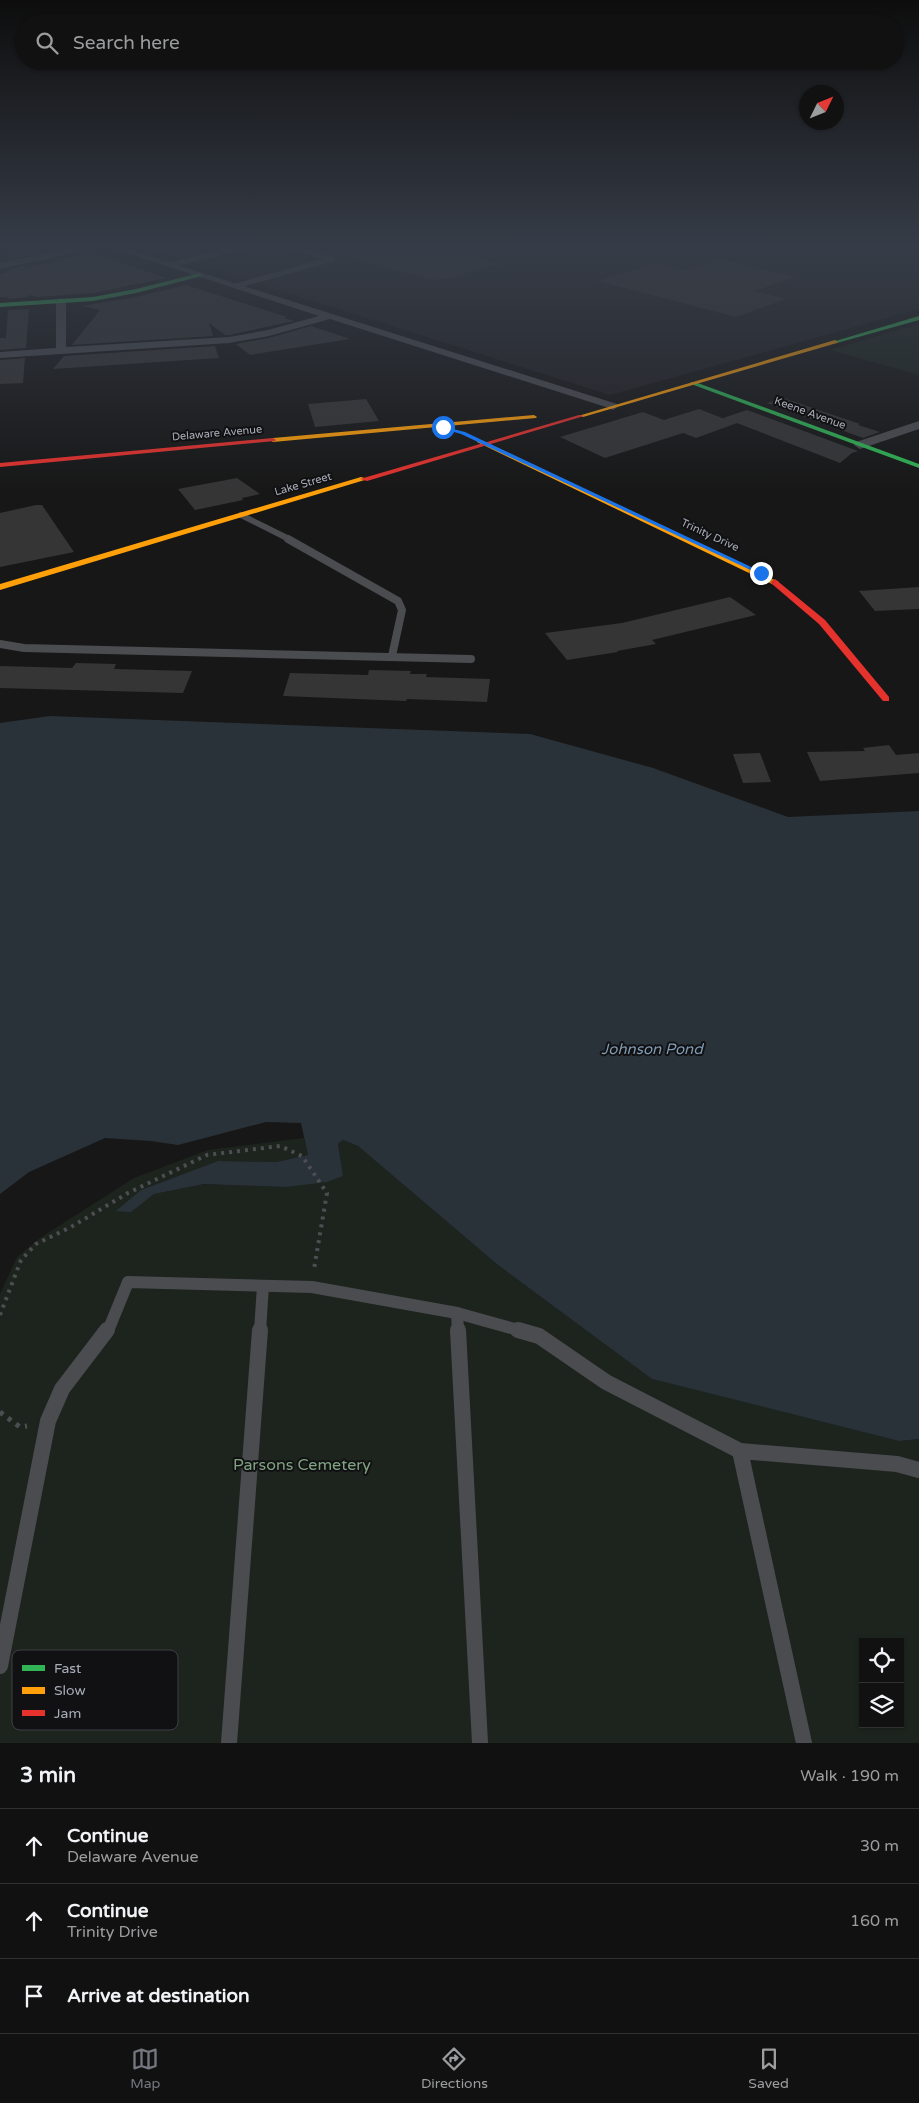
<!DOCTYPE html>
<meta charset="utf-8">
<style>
:root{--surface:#111;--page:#1a1a1a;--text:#f1f3f6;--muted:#9c9d9f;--line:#303131;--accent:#757880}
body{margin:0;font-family:"Varela Round",sans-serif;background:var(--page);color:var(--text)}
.controls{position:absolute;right:15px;bottom:15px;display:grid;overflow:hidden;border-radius:0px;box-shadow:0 1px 4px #0004}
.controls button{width:45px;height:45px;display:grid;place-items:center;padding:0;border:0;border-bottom:1px solid var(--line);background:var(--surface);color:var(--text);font:25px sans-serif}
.compass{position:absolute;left:799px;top:85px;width:45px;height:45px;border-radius:50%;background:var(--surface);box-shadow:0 1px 4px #0004;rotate:47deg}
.stop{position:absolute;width:15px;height:15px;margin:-11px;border:4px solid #1a73e8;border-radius:50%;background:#fff}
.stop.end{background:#1a73e8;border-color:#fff;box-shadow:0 1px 5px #0008}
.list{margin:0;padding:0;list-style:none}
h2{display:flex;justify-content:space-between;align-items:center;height:65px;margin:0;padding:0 20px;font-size:21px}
h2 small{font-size:16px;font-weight:400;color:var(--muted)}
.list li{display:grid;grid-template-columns:32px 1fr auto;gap:15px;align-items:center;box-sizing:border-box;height:75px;padding:0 20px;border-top:1px solid var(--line)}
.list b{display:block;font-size:19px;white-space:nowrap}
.list p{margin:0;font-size:16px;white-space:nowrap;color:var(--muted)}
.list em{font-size:16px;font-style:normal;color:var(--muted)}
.icon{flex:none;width:28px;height:28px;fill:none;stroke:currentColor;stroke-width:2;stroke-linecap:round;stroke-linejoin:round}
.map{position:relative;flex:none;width:919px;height:1743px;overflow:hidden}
.search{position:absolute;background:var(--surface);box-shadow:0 1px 4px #0004;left:15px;right:15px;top:15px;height:55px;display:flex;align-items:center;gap:12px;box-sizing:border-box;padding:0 18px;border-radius:28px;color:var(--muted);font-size:19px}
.sheet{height:290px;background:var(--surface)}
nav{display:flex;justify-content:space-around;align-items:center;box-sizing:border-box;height:70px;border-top:1px solid var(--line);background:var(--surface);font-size:14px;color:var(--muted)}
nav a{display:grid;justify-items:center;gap:2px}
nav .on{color:var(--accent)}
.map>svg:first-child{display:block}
.built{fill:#212123}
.green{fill:#1d241e;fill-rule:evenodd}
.water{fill:#2a3239}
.building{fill:#353536}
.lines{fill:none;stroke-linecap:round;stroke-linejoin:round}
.path-far1{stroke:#4d4e52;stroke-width:4;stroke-dasharray:3 5;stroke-linecap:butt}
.path{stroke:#4d4e52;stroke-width:5;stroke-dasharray:4 6;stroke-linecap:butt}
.lane-far4{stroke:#4b4c50;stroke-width:5}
.lane-far3{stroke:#4b4c50;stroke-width:6}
.lane-far2{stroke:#4b4c50;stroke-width:8}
.lane-far1{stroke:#4b4c50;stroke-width:12}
.lane{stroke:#4b4c50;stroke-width:16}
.street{fill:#4b4c50;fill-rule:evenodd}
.fast{fill:#30b455;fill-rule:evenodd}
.slow{fill:#ff9f0a;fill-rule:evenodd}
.jam{fill:#e5322d;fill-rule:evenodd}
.route{fill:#1a73e8}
.labels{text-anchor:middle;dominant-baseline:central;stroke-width:4;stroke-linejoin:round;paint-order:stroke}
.far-street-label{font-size:11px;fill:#a8adb8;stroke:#111113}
.water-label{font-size:15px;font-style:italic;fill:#7f9bb3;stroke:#111113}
.near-park-label{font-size:16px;fill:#7fa381;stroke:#111113}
.key{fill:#111113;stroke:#3e4045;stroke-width:1}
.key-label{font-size:14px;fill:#a8adb8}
</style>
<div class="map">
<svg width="919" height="1743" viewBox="0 0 919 1743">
<rect width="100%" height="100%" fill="#171717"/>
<path class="built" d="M 146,248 L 919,248 L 919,309 L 610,395 Z"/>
<g class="green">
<path d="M 919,324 L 919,375 L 830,350 Z"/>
<path d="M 304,1138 L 308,1155 L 276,1162 L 218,1161 L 141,1190 L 131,1211 L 154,1194 L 204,1184 L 286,1187 L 343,1176 L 338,1144 L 343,1140 L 358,1146 L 498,1265 L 652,1379 L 899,1441 L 919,1439 L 919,1743 L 0,1743 L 0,1294 L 17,1257 L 40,1238 L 134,1178 L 208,1150 ZM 863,1642 L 900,1642 L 900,1724 L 863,1724 Z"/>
</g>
<path class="water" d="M 50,716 L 530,734 L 653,768 L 788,817 L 919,811 L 919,1439 L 899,1441 L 652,1379 L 498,1265 L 358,1146 L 343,1140 L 338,1144 L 343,1176 L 327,1182 L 286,1187 L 204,1184 L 154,1194 L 131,1212 L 116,1211 L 141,1190 L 218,1161 L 276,1162 L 308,1155 L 301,1123 L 266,1122 L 178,1145 L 151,1141 L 105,1138 L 29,1172 L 0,1194 L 0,723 Z"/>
<g class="building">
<path d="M 9,248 L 26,248 L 26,256 L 9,259 Z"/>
<path d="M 392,248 L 481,248 L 482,260 L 500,264 L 448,279 L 443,278 L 434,280 L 353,258 Z"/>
<path d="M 91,253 L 166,278 L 93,293 L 38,297 L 28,295 L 28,297 L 8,299 L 8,297 L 0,297 L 0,274 L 9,272 L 9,269 L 27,265 L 27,268 Z"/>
<path d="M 720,259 L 795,277 L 755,291 L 786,299 L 736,317 L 598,281 L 655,263 L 685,270 Z"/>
<path d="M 186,285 L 287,317 L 284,318 L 294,321 L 229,335 L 225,335 L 209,323 L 213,336 L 72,345 L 100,310 L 82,306 L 136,297 Z"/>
<path d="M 29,309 L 26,348 L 0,350 L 0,338 L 6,338 L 8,310 Z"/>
<path d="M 311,326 L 350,339 L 250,355 L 236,344 L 269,338 Z"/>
<path d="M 215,346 L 219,358 L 53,369 L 64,356 Z"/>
<path d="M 25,358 L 23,383 L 0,384 L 0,360 Z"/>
<path d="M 783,398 L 860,424 L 858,425 L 880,432 L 863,438 L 767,403 Z"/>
<path d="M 366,399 L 379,421 L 315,427 L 308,404 Z"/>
<path d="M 699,409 L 730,421 L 723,418 L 747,410 L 858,451 L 852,453 L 840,463 L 737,423 L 696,438 L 683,433 L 605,458 L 560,437 L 643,412 L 664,420 Z"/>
<path d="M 237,478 L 260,494 L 242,498 L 243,500 L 195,510 L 178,489 Z"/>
<path d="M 36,505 L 42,505 L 74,552 L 0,567 L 0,513 Z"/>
<path d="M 919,587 L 919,609 L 875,611 L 859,591 Z"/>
<path d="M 730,597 L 756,615 L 652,640 L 656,644 L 617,651 L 618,652 L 567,660 L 545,633 L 622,623 Z"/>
<path d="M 76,663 L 116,664 L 114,669 L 192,671 L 183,693 L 0,688 L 0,666 L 72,668 Z"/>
<path d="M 369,670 L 411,671 L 410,674 L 427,674 L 426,677 L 490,679 L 487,702 L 407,699 L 406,701 L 283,696 L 290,673 L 368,675 Z"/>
<path d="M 889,745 L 896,755 L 919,753 L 919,773 L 820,781 L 807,752 L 865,751 L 863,748 Z"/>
<path d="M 760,753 L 771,782 L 743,783 L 733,754 Z"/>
</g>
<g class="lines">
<path class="path-far1" d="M 0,1315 L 21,1260 L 36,1244 L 71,1227 L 128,1193 L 207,1155 L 280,1146 L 302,1156 L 327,1193 L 314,1269"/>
<path class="path" d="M 0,1412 L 20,1427 L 27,1426"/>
<g class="lane-far4">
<path d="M 170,265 L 241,248"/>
<path d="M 236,286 L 332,259 L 295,248"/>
</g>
<path class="lane-far3" d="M 241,515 L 291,540"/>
<g class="lane-far2">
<path d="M 288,539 L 398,601 L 402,610 L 392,656"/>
<path d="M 0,644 L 24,648 L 471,659"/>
</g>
<g class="lane-far1">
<path d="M 457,1313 L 458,1331"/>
<path d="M 106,1331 L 110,1326 L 128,1282 L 312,1287 L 457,1313 L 522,1331"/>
<path d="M 260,1331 L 263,1286"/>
</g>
<g class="lane">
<path d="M 458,1330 L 480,1743"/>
<path d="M 518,1330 L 539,1336 L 606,1382 L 740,1451 L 897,1464 L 919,1470"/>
<path d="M 740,1451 L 804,1743"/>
<path d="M 0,1666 L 48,1421 L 62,1389 L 107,1330"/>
<path d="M 229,1743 L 260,1330"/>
</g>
<g class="street">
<path d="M 72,248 L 86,248 L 82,251 L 0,269 L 0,263 Z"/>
<path d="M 112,248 L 123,248 L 617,404 L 619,406 L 613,410 L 609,408 L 330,319 L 269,336 L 229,343 L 0,358 L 0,352 L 56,348 L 56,301 L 61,298 L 66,301 L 66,347 L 229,337 L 268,330 L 319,316 Z"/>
<path d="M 919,421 L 919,429 L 860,449 L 854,445 L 856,442 Z"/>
</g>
<g class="fast">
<path d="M 200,273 L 202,276 L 136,293 L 93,301 L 0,307 L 0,303 L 93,297 L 136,289 Z"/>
<path d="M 919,316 L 919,320 L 837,343 L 832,342 Z"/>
<path d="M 691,382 L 695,382 L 919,464 L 919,468 L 691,384 Z"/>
</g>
<g class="slow">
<path d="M 835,340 L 838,342 L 837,343 L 583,417 L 578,416 Z"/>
<path d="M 534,415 L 537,417 L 536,418 L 273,442 L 270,440 L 273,438 Z"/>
<path d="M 477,440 L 481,440 L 779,582 L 775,585 L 772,584 L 477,442 Z"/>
<path d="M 361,477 L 368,479 L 0,590 L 0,584 Z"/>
</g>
<g class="jam">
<path d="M 579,415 L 584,416 L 367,481 L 360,479 Z"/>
<path d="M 273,438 L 276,440 L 275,441 L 0,467 L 0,463 Z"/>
<path d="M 775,579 L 825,620 L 889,697 L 889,701 L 883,701 L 819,624 L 772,584 L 771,582 Z"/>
</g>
</g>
<linearGradient id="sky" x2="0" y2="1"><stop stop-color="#0d0d0d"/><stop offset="0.5" stop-color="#363c47"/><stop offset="1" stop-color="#363c47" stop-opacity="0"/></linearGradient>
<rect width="919" height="492" fill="url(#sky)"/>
<path class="route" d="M 441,426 L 465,432 L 764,573 L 759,574 L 461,434 L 441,428 Z"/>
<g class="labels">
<g class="far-street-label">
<text transform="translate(810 413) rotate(20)">Keene Avenue</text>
<text transform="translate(217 433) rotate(-5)">Delaware Avenue</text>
<text transform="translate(303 484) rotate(-16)">Lake Street</text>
<text transform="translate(710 535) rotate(25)">Trinity Drive</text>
</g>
<g class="water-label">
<text x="652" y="1049">Johnson Pond</text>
</g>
<g class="near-park-label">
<text x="302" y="1465">Parsons Cemetery</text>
</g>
</g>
<rect x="12" y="1650" width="166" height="80" rx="8" class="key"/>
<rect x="22" y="1665" width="23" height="6" fill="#30b455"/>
<rect x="22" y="1687" width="23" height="7" fill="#ff9f0a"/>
<rect x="22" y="1710" width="23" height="6" fill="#e5322d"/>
<g class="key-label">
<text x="54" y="1673">Fast</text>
<text x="54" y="1695">Slow</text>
<text x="54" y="1718">Jam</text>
</g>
</svg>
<div class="controls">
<button><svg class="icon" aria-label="locate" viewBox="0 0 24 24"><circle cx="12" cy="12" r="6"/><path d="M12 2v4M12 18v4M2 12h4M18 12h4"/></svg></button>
<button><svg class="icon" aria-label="layers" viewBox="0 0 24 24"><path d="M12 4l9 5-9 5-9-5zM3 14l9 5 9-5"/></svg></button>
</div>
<svg class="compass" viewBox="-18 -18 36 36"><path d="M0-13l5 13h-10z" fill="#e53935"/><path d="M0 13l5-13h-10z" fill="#9c9d9f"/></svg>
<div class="stop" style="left:443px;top:427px"></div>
<div class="stop end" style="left:761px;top:573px"></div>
<div class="search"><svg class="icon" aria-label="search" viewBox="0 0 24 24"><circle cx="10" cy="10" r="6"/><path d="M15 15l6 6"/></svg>Search here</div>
</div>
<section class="sheet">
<h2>3 min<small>Walk · 190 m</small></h2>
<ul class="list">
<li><svg class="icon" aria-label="ahead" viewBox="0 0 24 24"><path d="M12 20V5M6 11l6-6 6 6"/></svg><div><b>Continue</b><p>Delaware Avenue</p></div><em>30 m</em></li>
<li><svg class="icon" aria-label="ahead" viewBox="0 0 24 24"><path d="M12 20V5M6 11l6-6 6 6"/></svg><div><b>Continue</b><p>Trinity Drive</p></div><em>160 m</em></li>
<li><svg class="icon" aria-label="arrive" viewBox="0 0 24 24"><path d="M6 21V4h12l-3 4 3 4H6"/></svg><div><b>Arrive at destination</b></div></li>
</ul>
</section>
<nav>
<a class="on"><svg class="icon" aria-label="map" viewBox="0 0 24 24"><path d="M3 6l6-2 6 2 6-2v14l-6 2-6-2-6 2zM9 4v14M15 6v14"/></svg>Map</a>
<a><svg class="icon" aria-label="directions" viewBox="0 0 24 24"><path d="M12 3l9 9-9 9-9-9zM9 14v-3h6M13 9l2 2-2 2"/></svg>Directions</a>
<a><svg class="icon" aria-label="saved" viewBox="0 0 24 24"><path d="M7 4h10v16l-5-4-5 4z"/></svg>Saved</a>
</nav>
